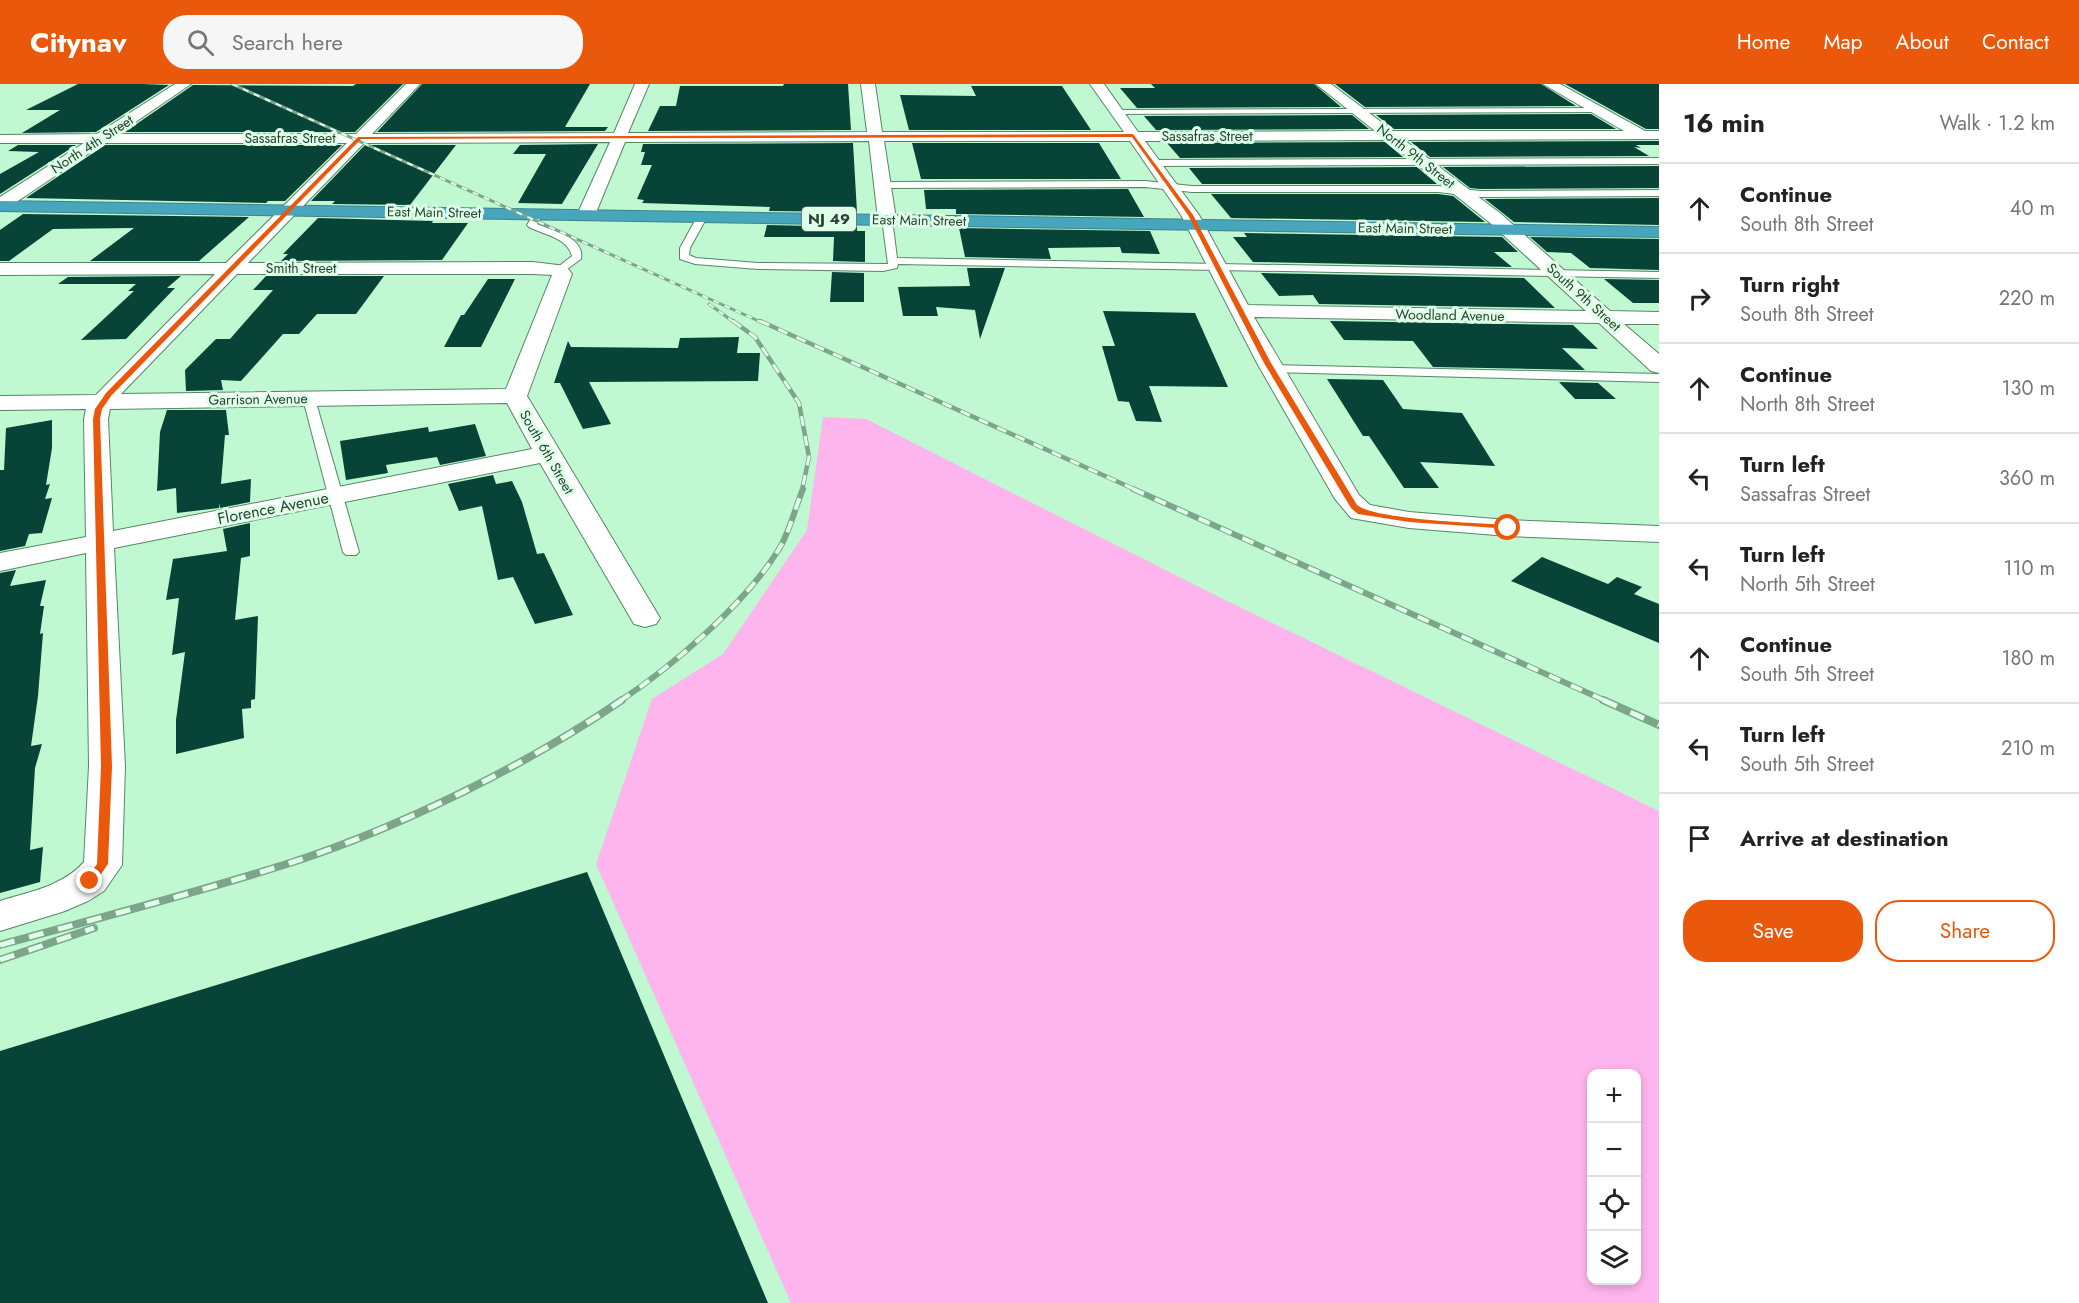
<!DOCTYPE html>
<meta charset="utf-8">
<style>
:root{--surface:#fff;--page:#f6f6f6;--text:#222;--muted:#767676;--line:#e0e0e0;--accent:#ea580c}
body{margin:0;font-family:Jost,sans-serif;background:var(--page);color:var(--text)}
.controls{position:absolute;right:18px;bottom:18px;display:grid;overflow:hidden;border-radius:12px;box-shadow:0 3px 9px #0003}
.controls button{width:54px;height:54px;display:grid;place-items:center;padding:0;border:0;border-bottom:2px solid var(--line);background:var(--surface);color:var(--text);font:30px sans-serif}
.stop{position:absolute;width:18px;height:18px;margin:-14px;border:4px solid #ea580c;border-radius:50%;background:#fff}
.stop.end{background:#ea580c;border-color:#fff;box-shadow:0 2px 6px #0008}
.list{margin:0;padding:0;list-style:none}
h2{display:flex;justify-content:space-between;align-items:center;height:78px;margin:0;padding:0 24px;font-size:26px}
h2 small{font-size:20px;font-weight:400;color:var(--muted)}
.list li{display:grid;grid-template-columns:39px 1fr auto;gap:18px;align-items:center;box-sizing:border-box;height:90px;padding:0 24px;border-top:2px solid var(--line)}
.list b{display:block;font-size:22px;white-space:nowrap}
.list p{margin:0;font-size:20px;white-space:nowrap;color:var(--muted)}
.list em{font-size:20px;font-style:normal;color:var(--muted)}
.actions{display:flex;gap:12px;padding:18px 24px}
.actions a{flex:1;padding:14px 0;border:2px solid var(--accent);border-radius:24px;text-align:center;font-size:21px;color:var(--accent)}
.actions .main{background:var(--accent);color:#fff}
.icon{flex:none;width:33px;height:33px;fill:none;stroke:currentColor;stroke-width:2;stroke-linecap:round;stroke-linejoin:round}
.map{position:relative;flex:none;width:1659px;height:1219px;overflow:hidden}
header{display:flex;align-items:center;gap:36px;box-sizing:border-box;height:84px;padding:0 30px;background:var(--accent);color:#fff}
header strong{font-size:28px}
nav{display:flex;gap:33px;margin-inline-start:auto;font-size:21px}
.search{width:420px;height:54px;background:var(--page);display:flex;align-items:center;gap:15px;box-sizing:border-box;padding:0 21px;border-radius:24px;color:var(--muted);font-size:22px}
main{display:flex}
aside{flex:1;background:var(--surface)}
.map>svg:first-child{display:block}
.green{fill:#feb4ed;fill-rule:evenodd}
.building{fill:#084337}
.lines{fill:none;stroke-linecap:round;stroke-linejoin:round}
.lane-casing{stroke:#548766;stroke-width:2}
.street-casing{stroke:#548766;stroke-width:2}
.highway-casing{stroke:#3e838c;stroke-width:2}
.lane{fill:#fff;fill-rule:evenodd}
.street{fill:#fff;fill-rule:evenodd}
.highway{fill:#48a6bc;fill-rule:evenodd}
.rail-far3-casing{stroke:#7da58a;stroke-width:3}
.rail-far2-casing{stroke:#7da58a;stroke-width:4.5}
.rail-far1-casing{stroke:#7da58a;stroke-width:6}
.rail-casing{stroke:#7da58a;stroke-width:8}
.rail-far3{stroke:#deffe8;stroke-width:2;stroke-dasharray:6;stroke-linecap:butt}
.rail-far2{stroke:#deffe8;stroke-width:3;stroke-dasharray:10;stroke-linecap:butt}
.rail-far1{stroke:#deffe8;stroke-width:4;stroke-dasharray:12;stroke-linecap:butt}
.rail{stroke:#deffe8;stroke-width:5;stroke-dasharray:15;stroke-linecap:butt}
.route{fill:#ea580c}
.labels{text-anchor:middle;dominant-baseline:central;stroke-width:6;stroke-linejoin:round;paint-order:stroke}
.far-street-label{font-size:14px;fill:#2b4133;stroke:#deffe8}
.shield{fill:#deffe8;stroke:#617a69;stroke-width:1.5}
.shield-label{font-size:15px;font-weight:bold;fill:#2b4133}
.street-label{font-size:16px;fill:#2b4133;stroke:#deffe8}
</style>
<header>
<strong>Citynav</strong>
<div class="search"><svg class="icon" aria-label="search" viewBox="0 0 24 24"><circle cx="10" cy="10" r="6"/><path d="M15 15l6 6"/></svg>Search here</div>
<nav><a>Home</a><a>Map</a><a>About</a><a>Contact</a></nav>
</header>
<main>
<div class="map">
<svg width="1659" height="1219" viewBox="0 0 1659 1219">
<rect width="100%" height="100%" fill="#c0f8d2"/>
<path class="green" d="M 823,333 L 866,335 L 1221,514 L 1659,727 L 1659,1219 L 791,1219 L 596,780 L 652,615 L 723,570 L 807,446 ZM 1592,990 L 1636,990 L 1636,1196 L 1592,1196 Z"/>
<g class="building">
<path d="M 78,0 L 142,0 L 169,1 L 96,48 L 22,49 L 60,26 L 26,26 Z"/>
<path d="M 356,0 L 403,0 L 355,48 L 125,48 L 193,1 L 353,2 Z"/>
<path d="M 422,0 L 590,0 L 565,43 L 608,43 L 605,47 L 377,48 Z"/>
<path d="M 784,0 L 848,0 L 851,46 L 648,47 L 660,22 L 676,22 L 680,2 L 783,2 Z"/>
<path d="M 1151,0 L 1314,0 L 1341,23 L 1137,24 L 1120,4 L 1155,4 Z"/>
<path d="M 1335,0 L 1541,0 L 1576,22 L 1365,23 Z"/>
<path d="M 1565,0 L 1659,0 L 1659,45 L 1646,45 Z"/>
<path d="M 971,2 L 1062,2 L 1091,46 L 909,46 L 900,11 L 976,12 Z"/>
<path d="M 1591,30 L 1616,45 L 1394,45 L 1376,31 Z"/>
<path d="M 1352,31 L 1369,45 L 1156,46 L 1144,32 Z"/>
<path d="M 1659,57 L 1659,61 L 1636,61 L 1641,64 L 1634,63 L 1649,72 L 1430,73 L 1411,58 Z"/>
<path d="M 1385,58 L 1403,73 L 1180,74 L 1167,59 Z"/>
<path d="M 853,59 L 857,128 L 769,127 L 770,123 L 642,119 L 644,116 L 637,115 L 652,81 L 641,81 L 645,68 L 641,68 L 643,60 Z"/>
<path d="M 912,59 L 1099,59 L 1121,95 L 921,95 Z"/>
<path d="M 598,60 L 562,120 L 518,119 L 546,70 L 513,70 L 520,61 Z"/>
<path d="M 18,61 L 76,61 L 0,110 L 0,90 L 39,68 L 8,67 Z"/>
<path d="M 105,61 L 342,61 L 285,117 L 268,117 L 266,119 L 26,114 Z"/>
<path d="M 365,61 L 456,61 L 410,121 L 332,120 L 335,117 L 311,117 Z"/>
<path d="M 1659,82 L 1659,104 L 1480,105 L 1470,104 L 1443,83 Z"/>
<path d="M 1417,83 L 1437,100 L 1202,100 L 1189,84 Z"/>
<path d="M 1128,105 L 1144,133 L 956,130 L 956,125 L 926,125 L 924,106 Z"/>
<path d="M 1211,110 L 1438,110 L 1453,112 L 1485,138 L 1231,134 Z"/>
<path d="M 1659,114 L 1659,141 L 1514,138 L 1485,115 Z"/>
<path d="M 23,130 L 249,133 L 199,177 L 90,177 L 134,144 L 53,145 L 9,177 L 0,177 L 0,146 Z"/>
<path d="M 318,134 L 433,137 L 432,139 L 468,139 L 442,176 L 281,177 L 288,170 L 283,170 Z"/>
<path d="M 767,141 L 857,143 L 857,147 L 865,147 L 865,178 L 833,177 L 834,153 L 764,153 Z"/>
<path d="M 959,144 L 1150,147 L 1160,170 L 1122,169 L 1120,163 L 1048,164 L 1051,175 L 965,173 Z"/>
<path d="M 1244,149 L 1502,153 L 1518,168 L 1494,168 L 1512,183 L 1253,178 L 1233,153 L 1247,153 Z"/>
<path d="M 1530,153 L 1659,155 L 1659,186 L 1590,184 L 1571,169 L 1547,168 Z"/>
<path d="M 967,184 L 1005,184 L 980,255 L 975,226 L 936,223 L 938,232 L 903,232 L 898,203 L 970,202 Z"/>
<path d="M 832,188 L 864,189 L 864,218 L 830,218 Z"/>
<path d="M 1261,189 L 1524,194 L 1555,224 L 1319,220 L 1313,211 L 1279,212 Z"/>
<path d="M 181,192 L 167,204 L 175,204 L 126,255 L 81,256 L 134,207 L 128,207 L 136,200 L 58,200 L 68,193 Z"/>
<path d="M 266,192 L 384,192 L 356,230 L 317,230 L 299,250 L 283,250 L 241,297 L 221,296 L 223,306 L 186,307 L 185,286 L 216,255 L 230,255 L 273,206 L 253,206 Z"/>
<path d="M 488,195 L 515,195 L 481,263 L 444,263 L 461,231 L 464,231 Z"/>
<path d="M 1604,195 L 1659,196 L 1659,219 L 1633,219 Z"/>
<path d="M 1103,227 L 1195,229 L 1228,303 L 1149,302 L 1162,338 L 1136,337 L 1129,318 L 1118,317 L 1102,262 L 1115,262 Z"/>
<path d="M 1330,237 L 1573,241 L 1598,265 L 1562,264 L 1585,286 L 1433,283 L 1413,257 L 1344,256 Z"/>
<path d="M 739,253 L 737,269 L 760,269 L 758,297 L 589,298 L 611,340 L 583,345 L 560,299 L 554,299 L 568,257 L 571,263 L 678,264 L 680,254 Z"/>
<path d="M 1327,295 L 1383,296 L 1403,325 L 1462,329 L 1495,382 L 1420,378 L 1439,404 L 1404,404 L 1369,352 L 1363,352 Z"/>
<path d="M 1559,298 L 1598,299 L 1616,315 L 1575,315 Z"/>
<path d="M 167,326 L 226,326 L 229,351 L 225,351 L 221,400 L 251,395 L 250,418 L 220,424 L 219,419 L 219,424 L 177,429 L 176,404 L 157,407 L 160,348 Z"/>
<path d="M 52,336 L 52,364 L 46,401 L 50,400 L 45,415 L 52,414 L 42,449 L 29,450 L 25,462 L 0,467 L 0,386 L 4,386 L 6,344 Z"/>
<path d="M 475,340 L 486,372 L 440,381 L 437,373 L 386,381 L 388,389 L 346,396 L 340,357 L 428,343 L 429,348 Z"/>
<path d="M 493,391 L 496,400 L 512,397 L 522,418 L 537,470 L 544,469 L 573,531 L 535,540 L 513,493 L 498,496 L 482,422 L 459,427 L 448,400 Z"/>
<path d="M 250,439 L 250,472 L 241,474 L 235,536 L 258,532 L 255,615 L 251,616 L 251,624 L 242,625 L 244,654 L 176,670 L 176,636 L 185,568 L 172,571 L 179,514 L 166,516 L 173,475 L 227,467 L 223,445 Z"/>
<path d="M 1542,473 L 1608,500 L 1617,493 L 1642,503 L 1634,510 L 1659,520 L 1659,559 L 1511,497 Z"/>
<path d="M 16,486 L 10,502 L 46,496 L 40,522 L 44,522 L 40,550 L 43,549 L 38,612 L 31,662 L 42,660 L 35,684 L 30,766 L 43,763 L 40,798 L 0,809 L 0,489 Z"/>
<path d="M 587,788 L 768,1219 L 0,1219 L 0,967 Z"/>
</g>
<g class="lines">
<g class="lane-casing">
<g id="lane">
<path d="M 1598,24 L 1601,24 L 1601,28 L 1116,30 L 1112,28 L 1116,26 Z"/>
<path d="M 1659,74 L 1659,80 L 1153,82 L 1149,79 L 1153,76 Z"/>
<path d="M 1145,97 L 1192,102 L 1438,102 L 1480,107 L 1659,106 L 1659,112 L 1480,113 L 1438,108 L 1192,108 L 1145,103 L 882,104 L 878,101 L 882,98 Z"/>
<path d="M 538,127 L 543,130 L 537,140 C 553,147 585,153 581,175 L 563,188 L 554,186 L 572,172 C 567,153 544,151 529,143 L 527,141 L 535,128 Z"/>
<path d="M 702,130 L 707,133 L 690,164 L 689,171 L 696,174 L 758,179 L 888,180 L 882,135 L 887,132 L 892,135 L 897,174 L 1659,188 L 1659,194 L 898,180 L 897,184 L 883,187 L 758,185 L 695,180 L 680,175 L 680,164 L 697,133 Z"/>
<path d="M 1271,281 L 1659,290 L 1659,298 L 1267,288 L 1265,285 Z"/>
<path d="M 309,311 L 315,315 L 359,468 L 356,471 L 346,471 L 343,468 L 303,315 Z"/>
</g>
</g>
<g class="street-casing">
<path id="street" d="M 175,0 L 191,0 L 118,50 L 356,50 L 406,0 L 420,0 L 372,50 L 614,49 L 635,0 L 649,0 L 628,49 L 867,48 L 861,0 L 875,0 L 882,48 L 1124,48 L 1090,0 L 1104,0 L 1138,48 L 1375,47 L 1316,0 L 1331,0 L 1393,47 L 1624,47 L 1543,0 L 1560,0 L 1645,47 L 1659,47 L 1659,55 L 1404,56 L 1501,130 L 1610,227 L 1659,228 L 1659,240 L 1624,240 L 1659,270 L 1659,289 L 1651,287 L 1599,239 L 1254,233 L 1359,411 L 1370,421 L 1409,428 L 1508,436 L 1659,442 L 1659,458 L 1508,452 L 1409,444 L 1351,434 L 1335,415 L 1257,279 L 1181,131 L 1130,57 L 884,57 L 896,135 L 893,139 L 881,139 L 878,135 L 869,57 L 625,58 L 595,131 L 592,135 L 580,135 L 577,131 L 610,58 L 364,59 L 248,179 L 533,178 L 566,182 L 572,190 L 527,312 L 660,534 L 656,540 L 645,543 L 634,540 L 540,379 L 114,464 L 125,682 L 122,781 L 104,807 L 88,817 L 65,827 L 0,847 L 0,817 C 29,808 63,802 84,778 L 89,682 L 86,469 L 0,487 L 0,469 L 86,453 L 84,335 L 86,325 L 0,326 L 0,312 L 96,311 L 215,190 L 0,191 L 0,179 L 226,179 L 347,59 L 104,59 L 6,125 L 0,126 L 0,113 L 84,59 L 0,59 L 0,51 L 97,50 ZM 1386,56 L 1489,138 L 1586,227 L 1248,221 L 1199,131 L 1145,57 ZM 237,190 L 533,190 L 552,191 L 506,305 L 121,310 ZM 507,319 L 532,365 L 113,447 L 108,335 L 110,325 Z"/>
</g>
<g class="highway-casing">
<path id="highway" d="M 0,117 L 1659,143 L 1659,153 L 0,127 Z"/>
</g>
<use href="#lane" class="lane"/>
<use href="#street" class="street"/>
<use href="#highway" class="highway"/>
<g class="rail-far3-casing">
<g id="rail-far3">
<path d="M 232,0 L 763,239"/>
<path d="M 709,220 L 735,239"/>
</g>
</g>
<g class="rail-far2-casing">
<g id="rail-far2">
<path d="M 733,237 L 755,253 L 799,319 L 809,373 L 802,406"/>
<path d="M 760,237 L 1136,406"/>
</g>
</g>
<g class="rail-far1-casing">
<g id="rail-far1">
<path d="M 1133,405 L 1606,617"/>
<path d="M 620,617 C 673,582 746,519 779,465 C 790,447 795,424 803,405"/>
</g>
</g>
<g class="rail-casing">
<g id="rail">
<path d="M 1603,616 L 1659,641"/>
<path d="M 0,861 C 98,834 196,809 293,778 C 403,742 527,681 622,616"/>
<path d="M 0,876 L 94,844"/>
</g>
</g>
<use href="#rail-far3" class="rail-far3"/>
<use href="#rail-far2" class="rail-far2"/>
<use href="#rail-far1" class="rail-far1"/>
<use href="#rail" class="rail"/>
</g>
<path class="route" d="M 1133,50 L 1193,131 L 1271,279 L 1357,421 C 1376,436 1479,439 1508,441 L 1512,444 L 1511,445 L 1409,438 L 1358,430 L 1351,424 L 1264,279 L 1188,131 L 1132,53 L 361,55 L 111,312 L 102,325 L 100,335 L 112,682 L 108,780 L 94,800 L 86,800 L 85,797 L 97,780 L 101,682 L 93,335 L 95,325 L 106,309 L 358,53 Z"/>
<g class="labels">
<g class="far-street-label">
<text x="1207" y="52">Sassafras Street</text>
<text x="290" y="54">Sassafras Street</text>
<text transform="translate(92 60) rotate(-33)">North 4th Street</text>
<text transform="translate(1416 72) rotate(38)">North 9th Street</text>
<text transform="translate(434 128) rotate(1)">East Main Street</text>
<text transform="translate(919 136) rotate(1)">East Main Street</text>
<text transform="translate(1405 144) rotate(1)">East Main Street</text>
<text x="301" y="184">Smith Street</text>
<text transform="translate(1584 213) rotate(42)">South 9th Street</text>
<text transform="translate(1450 231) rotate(1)">Woodland Avenue</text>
<text transform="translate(258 315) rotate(-1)">Garrison Avenue</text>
<text transform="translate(547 368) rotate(60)">South 6th Street</text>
</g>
<rect class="shield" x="802" y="123" width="54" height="24" rx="4.5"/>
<g class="shield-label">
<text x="829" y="135">NJ 49</text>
</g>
<g class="street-label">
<text transform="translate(273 424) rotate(-11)">Florence Avenue</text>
</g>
</g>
</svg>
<div class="controls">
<button>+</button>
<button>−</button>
<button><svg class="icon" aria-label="locate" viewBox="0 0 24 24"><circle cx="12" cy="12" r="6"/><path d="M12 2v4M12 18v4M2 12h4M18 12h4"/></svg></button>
<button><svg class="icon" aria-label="layers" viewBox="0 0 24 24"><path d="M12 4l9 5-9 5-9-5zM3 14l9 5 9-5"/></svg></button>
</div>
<div class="stop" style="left:1508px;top:444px"></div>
<div class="stop end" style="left:90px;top:797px"></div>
</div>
<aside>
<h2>16 min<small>Walk · 1.2 km</small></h2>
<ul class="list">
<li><svg class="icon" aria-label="ahead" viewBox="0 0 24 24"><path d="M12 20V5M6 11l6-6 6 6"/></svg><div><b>Continue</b><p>South 8th Street</p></div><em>40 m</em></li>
<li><svg class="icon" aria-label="right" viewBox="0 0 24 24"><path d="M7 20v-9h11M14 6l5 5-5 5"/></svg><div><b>Turn right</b><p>South 8th Street</p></div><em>220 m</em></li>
<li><svg class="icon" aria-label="ahead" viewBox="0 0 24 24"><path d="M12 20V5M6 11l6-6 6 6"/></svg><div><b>Continue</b><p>North 8th Street</p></div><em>130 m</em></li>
<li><svg class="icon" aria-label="left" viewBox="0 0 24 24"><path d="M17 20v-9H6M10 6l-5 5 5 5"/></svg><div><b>Turn left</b><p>Sassafras Street</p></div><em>360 m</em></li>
<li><svg class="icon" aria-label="left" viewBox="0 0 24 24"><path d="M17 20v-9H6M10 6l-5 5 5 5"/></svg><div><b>Turn left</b><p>North 5th Street</p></div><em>110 m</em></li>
<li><svg class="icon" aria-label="ahead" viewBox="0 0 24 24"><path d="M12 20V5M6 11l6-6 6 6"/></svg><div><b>Continue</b><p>South 5th Street</p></div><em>180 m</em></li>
<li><svg class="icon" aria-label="left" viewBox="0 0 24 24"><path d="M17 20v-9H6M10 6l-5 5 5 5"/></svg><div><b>Turn left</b><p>South 5th Street</p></div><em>210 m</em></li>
<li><svg class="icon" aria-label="arrive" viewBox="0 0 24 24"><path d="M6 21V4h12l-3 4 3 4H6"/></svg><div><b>Arrive at destination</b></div></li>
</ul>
<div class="actions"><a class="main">Save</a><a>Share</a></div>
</aside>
</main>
